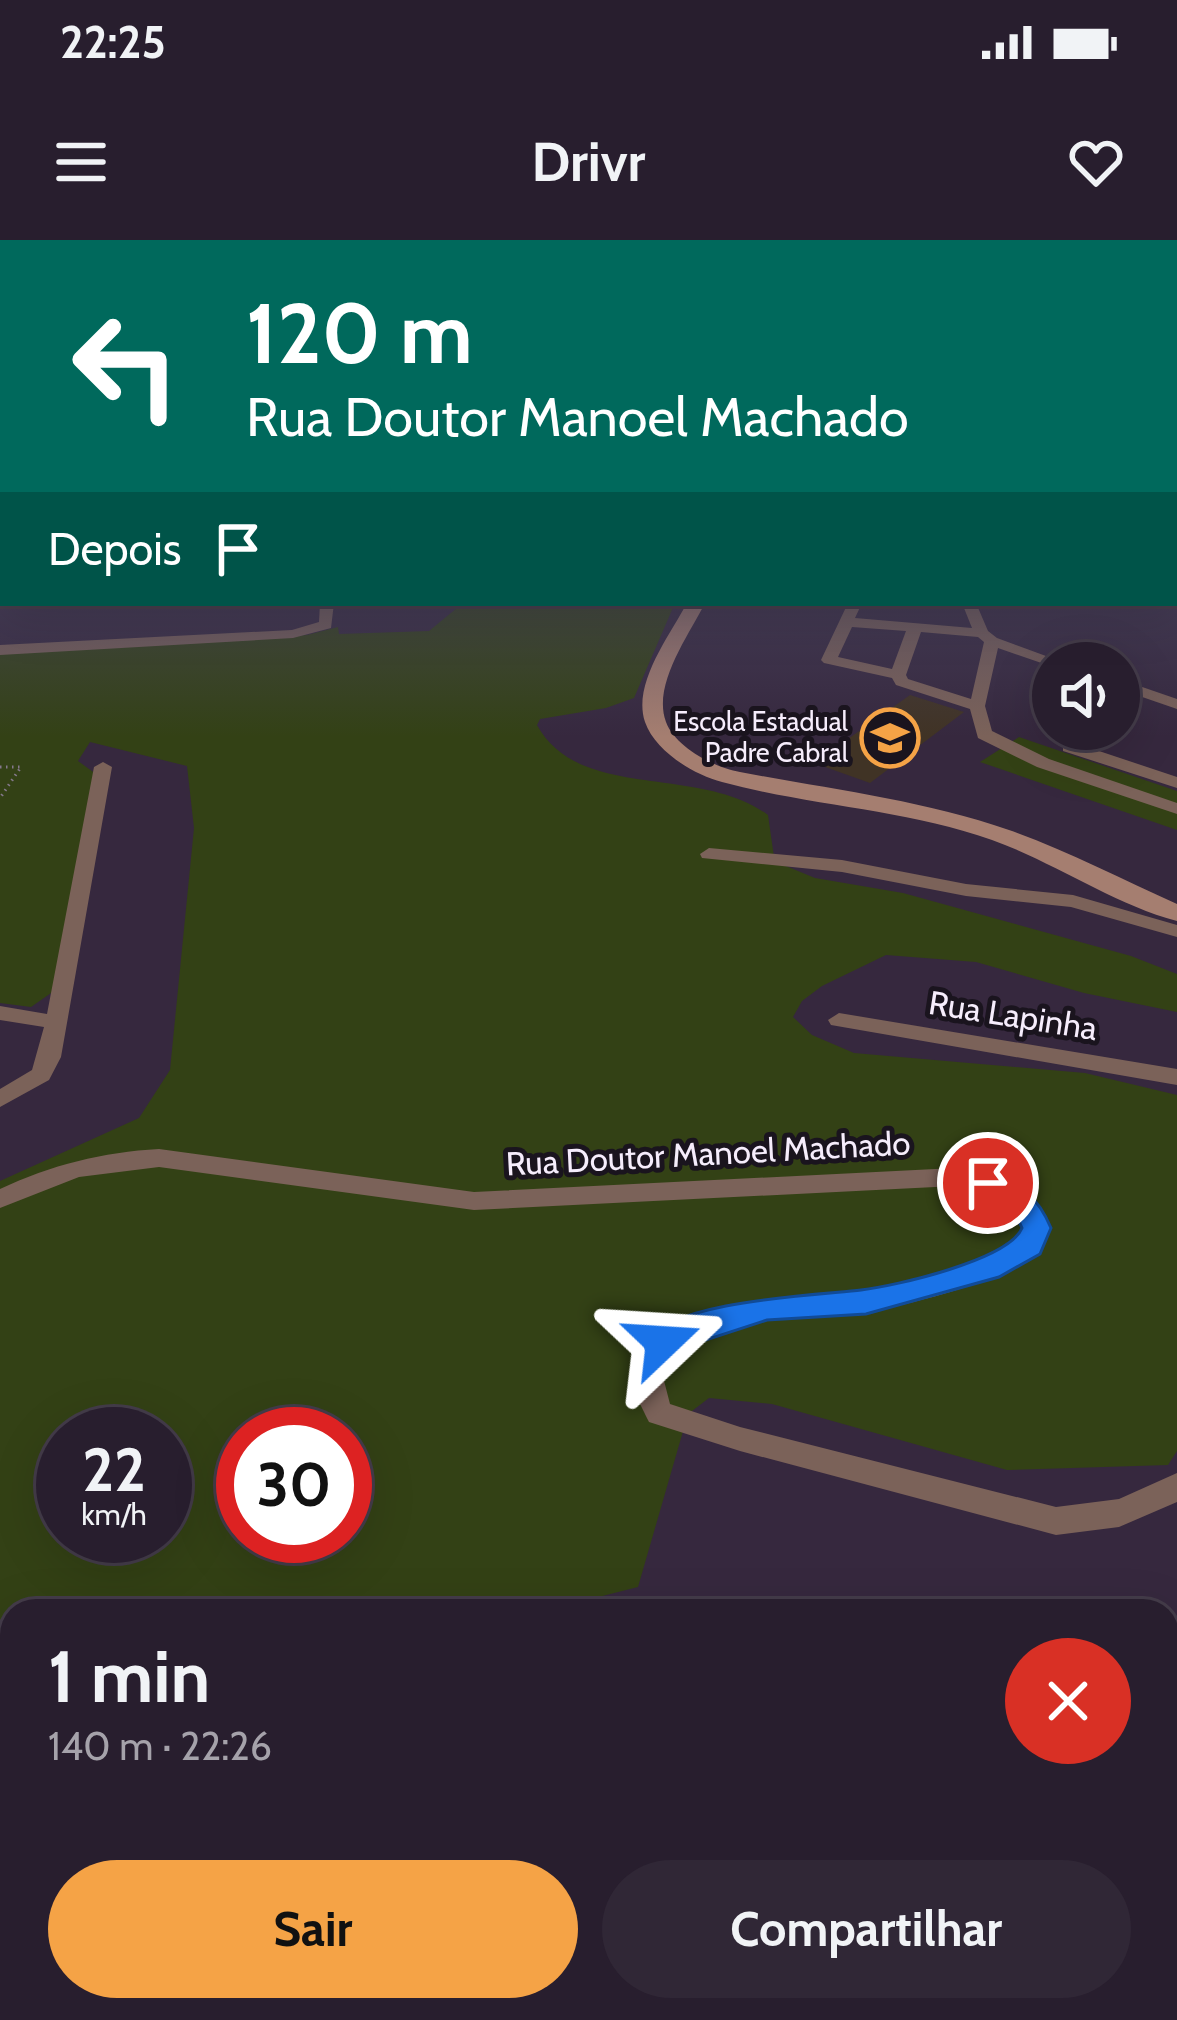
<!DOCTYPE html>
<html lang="pt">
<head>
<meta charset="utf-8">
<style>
	:root { --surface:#281e2e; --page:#302736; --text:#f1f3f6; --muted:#a5a2aa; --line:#443c4a; --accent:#f5a346 }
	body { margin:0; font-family:Cabin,sans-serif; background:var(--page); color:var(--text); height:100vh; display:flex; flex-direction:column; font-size:45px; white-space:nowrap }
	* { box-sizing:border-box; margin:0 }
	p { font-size:39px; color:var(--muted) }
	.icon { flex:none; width:66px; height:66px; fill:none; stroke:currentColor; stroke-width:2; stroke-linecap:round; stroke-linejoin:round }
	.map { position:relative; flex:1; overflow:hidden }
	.panel { position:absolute; left:0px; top:1359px; width:1179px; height:423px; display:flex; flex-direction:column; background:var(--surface); border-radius:36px 36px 0 0; box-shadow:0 12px 48px #0002,0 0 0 3px var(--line) }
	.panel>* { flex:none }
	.guide { position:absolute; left:0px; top:0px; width:1179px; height:366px; box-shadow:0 12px 48px #0002,0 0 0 3px var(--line); background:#00695c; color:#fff; overflow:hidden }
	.tools { position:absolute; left:1032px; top:402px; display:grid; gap:24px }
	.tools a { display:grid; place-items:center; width:108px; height:108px; border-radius:50%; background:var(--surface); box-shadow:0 12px 48px #0002,0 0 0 3px var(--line); font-size:60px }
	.speed { position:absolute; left:36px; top:1167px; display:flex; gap:24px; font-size:60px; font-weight:700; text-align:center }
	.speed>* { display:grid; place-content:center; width:156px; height:156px; border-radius:50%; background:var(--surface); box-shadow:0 12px 48px #0002,0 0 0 3px var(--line); line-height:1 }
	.speed small { font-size:30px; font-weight:400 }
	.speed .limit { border:18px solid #d22; background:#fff; color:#111 }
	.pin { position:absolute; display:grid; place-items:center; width:102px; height:102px; color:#fff; margin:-51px; border:6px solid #fff; border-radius:50%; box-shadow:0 3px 12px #0007 }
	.me { position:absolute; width:132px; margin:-66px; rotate:70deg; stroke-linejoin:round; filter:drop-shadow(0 0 9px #0008) }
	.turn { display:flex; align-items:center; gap:42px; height:252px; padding:0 48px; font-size:54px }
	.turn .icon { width:156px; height:156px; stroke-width:2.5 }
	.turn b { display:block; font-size:84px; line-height:102px }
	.then { display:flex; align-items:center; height:114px; padding:0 48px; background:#0003; gap:24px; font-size:45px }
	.round { display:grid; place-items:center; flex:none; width:126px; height:126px; border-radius:63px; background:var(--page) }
	.headline { display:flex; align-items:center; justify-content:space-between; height:204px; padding:0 48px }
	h1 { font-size:72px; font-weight:700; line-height:90px }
	.cta { display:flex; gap:24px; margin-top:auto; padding:24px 48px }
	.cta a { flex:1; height:138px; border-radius:72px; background:var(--accent); color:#111; font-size:48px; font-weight:700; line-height:138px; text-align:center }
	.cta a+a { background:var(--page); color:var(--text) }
	.status { display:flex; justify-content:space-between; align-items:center; height:84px; padding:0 60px; background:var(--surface); direction:ltr }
	.status svg { height:33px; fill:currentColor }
	header { display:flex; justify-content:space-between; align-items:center; height:156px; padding:0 48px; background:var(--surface); font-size:54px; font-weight:700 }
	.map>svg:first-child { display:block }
</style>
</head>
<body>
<div class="status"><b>22:25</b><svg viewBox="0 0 49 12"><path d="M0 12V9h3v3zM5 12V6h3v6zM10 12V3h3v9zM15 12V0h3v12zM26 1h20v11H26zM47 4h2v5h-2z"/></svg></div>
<header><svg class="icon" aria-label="menu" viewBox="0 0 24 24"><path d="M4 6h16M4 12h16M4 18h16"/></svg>Drivr<svg class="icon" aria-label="heart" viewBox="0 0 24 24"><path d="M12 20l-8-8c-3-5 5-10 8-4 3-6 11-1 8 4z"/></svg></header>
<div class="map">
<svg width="1177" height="1780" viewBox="0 0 1177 1780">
	<rect width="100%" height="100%" fill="#36283e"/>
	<path fill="#403325" d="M910,455L964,472L870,543L814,523Z"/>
	<g fill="#334115" fill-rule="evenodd">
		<path d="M463,363H675L634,458L606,468L540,479L537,485C579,562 699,524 768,575L774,617L781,624L815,638L903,653L1131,716L1177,734V772L1084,753L976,722L886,715L822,746L802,761L793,777L812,795L854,813L1085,833L1177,855V1211L1168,1225L1007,1230L772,1164L709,1158L688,1174L638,1347L543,1371H12V1770H350L346,1780H0V941L139,878L170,830L194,588L187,526L90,502L78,521L96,534L54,751L31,767L0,763V412L307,395L338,387L339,394L429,391ZM63,1194H165V1296H63ZM243,1194H345V1296H243Z"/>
		<path d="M1019,497L1177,551V590L980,522Z"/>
	</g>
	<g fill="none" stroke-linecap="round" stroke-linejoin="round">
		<path stroke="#85798c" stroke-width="3" stroke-dasharray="1.5 4.5" stroke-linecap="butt" d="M0,527H21L0,558"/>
		<g stroke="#85798c" stroke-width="6" stroke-dasharray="3 10" stroke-linecap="butt">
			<path d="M1167,1447L1177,1446"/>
			<path d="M871,1770L877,1780"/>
		</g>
		<g fill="#7b6259" fill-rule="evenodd">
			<rect x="0" y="262" width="3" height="8"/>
			<rect x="1176" y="295" width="1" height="8"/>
			<rect x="0" y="311" width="3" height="8"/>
			<rect x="1176" y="351" width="1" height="9"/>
			<path d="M320,363H334L331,388L293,398L0,415V405L292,390L319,382Z"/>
			<path d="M848,363H862L855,378L972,388L962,363H976L988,391L997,398L1065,423H1053V427L998,408L985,466L992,491L1049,519L1177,563V574L1037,527L978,498L970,469L896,445L892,438L824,423L821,420ZM852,387L906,391L892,429L838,417ZM921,392L978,397L984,402L971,459L908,439L906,435Z"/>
			<path d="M1119,439L1177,459V469L1119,449Z"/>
			<path d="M1063,503H1075L1177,537V548L1063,511Z"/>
			<path d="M103,522L112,527L61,817L49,840L0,867V849L32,830L44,787L0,780V766L47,774L94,527Z"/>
			<path d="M709,608L842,620L966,644L1073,655L1177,685V697L1071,667L966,656L842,632L702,618L700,614Z"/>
			<path d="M839,773L1177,829V845L831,785L828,780Z"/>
			<path d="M159,909L474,952L955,928C998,937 1028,948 1050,988C1047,997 1045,1006 1038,1013C1013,1039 904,1066 866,1072C807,1081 693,1070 661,1129L670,1164L740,1187L1056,1267L1119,1259L1177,1233V1262L1119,1287L1056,1295L740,1211L649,1182C642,1168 634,1153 632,1139C632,1128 636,1122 641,1113C676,1052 803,1061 865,1052C915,1044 979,1029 1021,998L1024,988C1008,960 985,952 955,946L474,970L159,927L79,937L0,968V949C51,925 103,912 159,909Z"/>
		</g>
		<path fill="#a57e70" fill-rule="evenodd" d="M687,363H705C689,395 652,445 666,482C675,507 715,528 740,532C829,549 922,560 1009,590C1066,610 1121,639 1177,664V681C1113,664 1054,622 992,600C904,569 811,566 722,542C694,535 655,511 645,482C632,444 670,395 687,363Z"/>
	</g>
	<linearGradient id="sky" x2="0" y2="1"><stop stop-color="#1e1622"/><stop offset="0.5" stop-color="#4c4863"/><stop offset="1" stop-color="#4c4863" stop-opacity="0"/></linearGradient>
	<rect width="1177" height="497" fill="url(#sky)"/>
	<path fill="#1a73e8" stroke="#114b97" stroke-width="3" d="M988,933C1021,943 1038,957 1051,988L1040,1014L999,1037L866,1074L767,1080L663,1114L652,1110L647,1102C669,1061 817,1055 861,1050C895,1046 1009,1020 1022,988C1012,962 989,963 974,943L978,936Z"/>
	<defs>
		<g id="school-ring" transform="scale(3)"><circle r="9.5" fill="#1a141e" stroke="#f5a346" stroke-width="1.5"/><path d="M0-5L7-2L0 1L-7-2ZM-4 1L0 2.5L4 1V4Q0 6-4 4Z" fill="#f5a346"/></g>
	</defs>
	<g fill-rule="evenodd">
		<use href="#school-ring" x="890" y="498"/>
	</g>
	<g text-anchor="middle" stroke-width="10" stroke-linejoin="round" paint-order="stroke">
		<g font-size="27" fill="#f6edfc" stroke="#1a141e" text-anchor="end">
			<text x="848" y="491">Escola Estadual<tspan x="848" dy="31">Padre Cabral</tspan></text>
		</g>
		<g font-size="33" fill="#f6edfc" stroke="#1a141e">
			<text transform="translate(1013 775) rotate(9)" y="12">Rua Lapinha</text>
			<text transform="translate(708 913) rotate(-3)" y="12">Rua Doutor Manoel Machado</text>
		</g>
	</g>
</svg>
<div class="tools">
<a><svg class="icon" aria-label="sound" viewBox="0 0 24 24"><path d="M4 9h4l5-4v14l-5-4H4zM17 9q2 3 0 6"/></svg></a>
</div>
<div class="speed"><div>22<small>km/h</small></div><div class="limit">30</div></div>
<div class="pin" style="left:988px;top:943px;background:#d93025"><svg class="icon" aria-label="arrive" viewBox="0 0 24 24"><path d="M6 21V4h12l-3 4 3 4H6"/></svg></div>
<svg class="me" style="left:663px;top:1102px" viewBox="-20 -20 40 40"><path d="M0-17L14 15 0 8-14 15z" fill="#1a73e8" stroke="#fff" stroke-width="4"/></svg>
<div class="guide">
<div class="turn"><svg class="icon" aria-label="left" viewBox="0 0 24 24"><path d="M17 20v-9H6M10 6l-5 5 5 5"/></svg><div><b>120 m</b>Rua Doutor Manoel Machado</div></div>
<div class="then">Depois<svg class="icon" aria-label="arrive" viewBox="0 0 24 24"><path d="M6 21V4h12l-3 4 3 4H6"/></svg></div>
</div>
<section class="panel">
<div class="headline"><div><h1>1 min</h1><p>140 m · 22:26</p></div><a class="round" style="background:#d93025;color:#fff"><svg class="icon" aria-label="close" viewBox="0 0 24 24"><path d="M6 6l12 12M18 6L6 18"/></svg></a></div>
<div class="cta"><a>Sair</a><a>Compartilhar</a></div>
</section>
</div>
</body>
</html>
